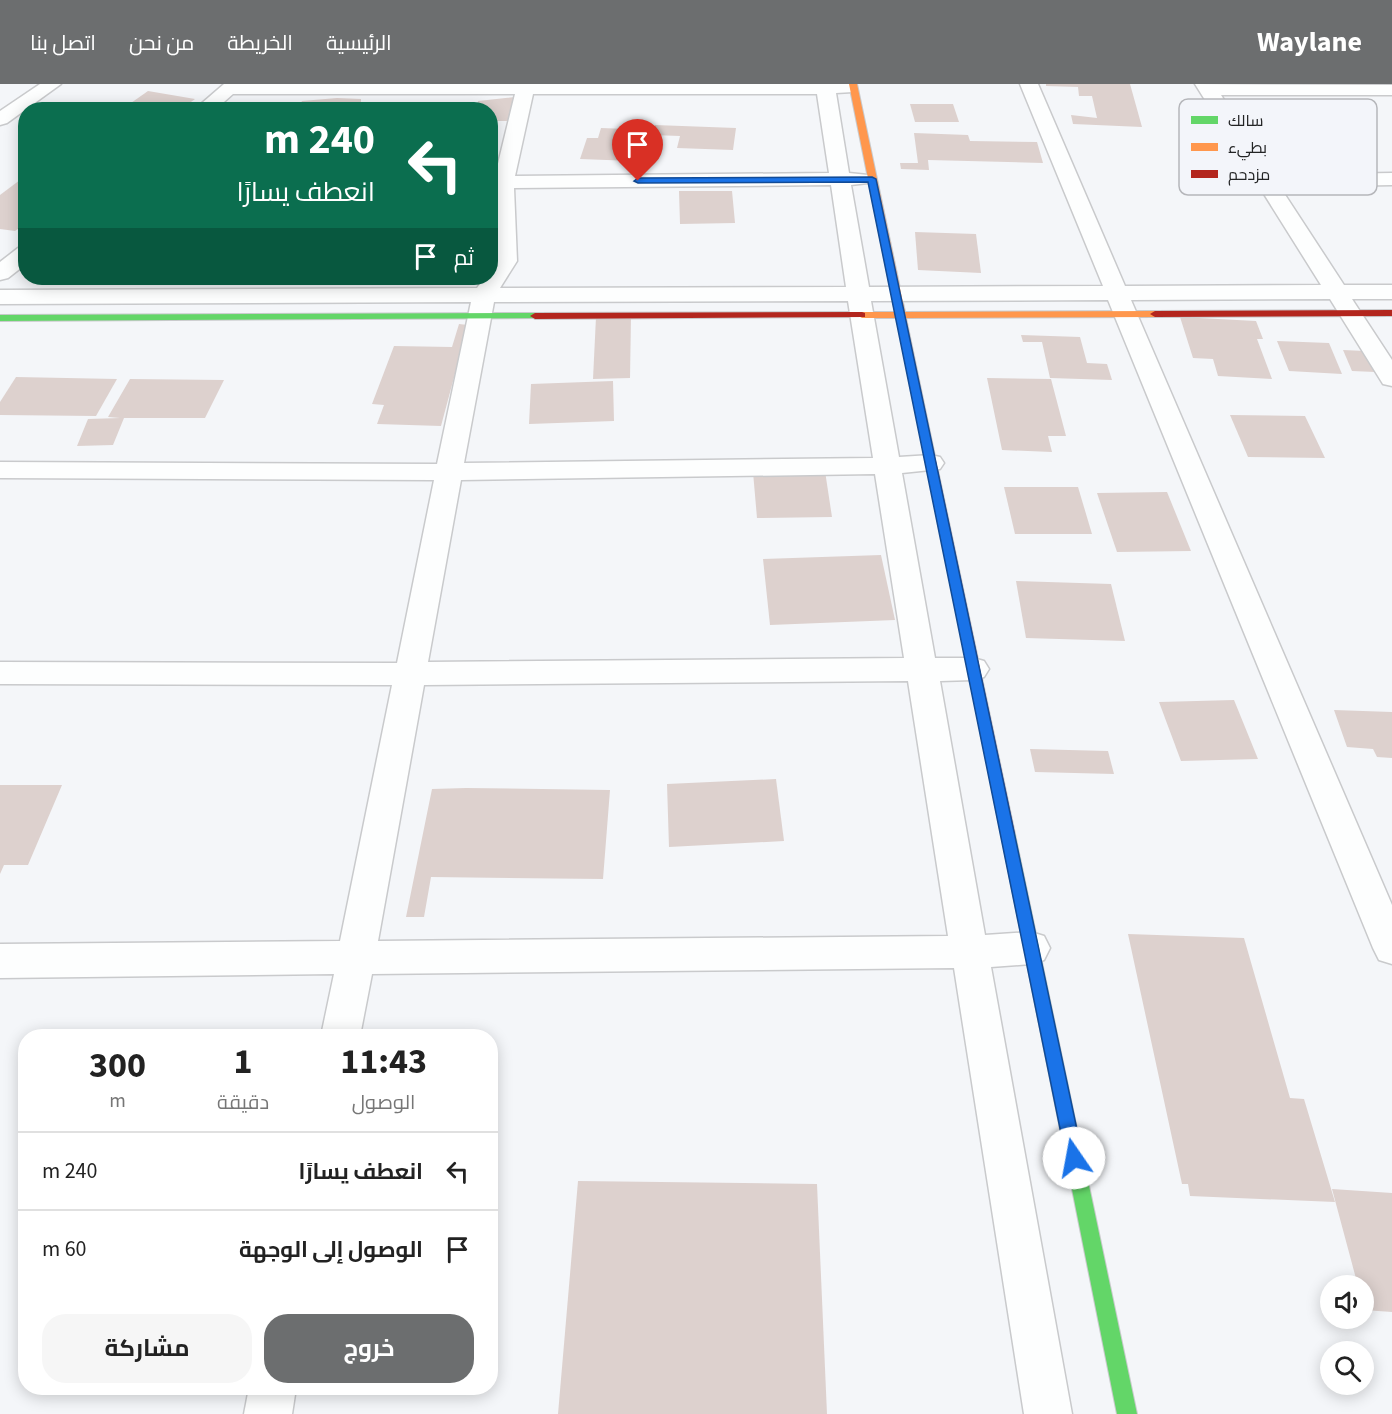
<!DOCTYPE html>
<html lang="ar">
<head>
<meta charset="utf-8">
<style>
	:root { --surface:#fff; --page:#f6f6f6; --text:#222; --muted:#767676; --line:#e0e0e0; --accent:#6c6e6f }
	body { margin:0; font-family:"Source Sans 3",Cairo,sans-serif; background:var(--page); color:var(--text); direction:rtl; height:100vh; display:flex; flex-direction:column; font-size:22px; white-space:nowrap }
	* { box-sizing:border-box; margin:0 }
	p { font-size:20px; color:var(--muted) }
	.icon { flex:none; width:33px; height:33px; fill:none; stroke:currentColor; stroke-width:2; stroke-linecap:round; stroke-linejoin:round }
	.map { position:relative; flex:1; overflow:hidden; direction:ltr }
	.side { position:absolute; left:18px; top:945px; width:480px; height:366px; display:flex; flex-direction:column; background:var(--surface); border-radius:24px; box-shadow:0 3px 15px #0003; direction:rtl }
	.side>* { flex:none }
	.banner { position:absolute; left:18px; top:18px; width:480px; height:183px; border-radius:24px; box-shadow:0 3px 15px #0003; direction:rtl; background:#0b6e4f; color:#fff; overflow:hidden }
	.controls { position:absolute; left:1320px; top:1191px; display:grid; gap:12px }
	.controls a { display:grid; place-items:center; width:54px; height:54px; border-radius:50%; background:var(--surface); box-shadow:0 3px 15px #0003; font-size:30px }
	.pin { position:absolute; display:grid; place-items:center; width:51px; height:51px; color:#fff; margin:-62px -26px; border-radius:50% 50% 50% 0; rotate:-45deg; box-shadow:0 0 6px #0007 }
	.pin .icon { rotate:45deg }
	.me { position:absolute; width:66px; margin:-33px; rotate:348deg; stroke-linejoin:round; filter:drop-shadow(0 0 4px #0008) }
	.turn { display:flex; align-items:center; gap:21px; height:126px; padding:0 24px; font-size:27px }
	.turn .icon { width:78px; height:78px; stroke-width:2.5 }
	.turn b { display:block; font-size:42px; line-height:51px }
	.then { display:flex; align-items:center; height:57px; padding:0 24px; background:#0003; gap:12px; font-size:22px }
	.eta { display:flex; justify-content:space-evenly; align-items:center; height:102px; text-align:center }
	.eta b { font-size:36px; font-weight:700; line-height:42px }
	.cta { display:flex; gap:12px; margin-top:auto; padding:12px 24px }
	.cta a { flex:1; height:69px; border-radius:24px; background:var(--accent); color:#fff; font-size:24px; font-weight:700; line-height:69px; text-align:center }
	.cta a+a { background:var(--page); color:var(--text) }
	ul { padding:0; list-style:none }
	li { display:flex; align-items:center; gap:18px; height:78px; padding:0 24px; border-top:2px solid var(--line) }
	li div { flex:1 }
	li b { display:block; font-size:22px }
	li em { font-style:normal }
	header { display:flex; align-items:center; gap:36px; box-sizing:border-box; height:84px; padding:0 30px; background:var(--accent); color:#fff }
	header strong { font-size:28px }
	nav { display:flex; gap:33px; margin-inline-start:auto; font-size:21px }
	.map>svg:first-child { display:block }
</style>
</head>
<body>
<header>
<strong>Waylane</strong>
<nav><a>الرئيسية</a><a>الخريطة</a><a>من نحن</a><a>اتصل بنا</a></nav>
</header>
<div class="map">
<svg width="1392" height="1330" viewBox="0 0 1392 1330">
	<rect width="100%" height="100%" fill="#f4f6f9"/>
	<g fill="#ddd1ce">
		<path d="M1046,0H1130L1142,43L1073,40L1071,31L1097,34L1092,12H1079L1078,3L1046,2Z"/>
		<path d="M148,7L195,15L180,26H121Z"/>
		<path d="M515,13L509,37H490V26H476L478,17Z"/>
		<path d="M337,14L361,15V22L412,20L409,26H297L302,17Z"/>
		<path d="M910,20H953L959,38H915Z"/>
		<path d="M655,41L736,44L733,66L677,64L680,52L652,51L651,56H639L633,77L580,75L587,54H598L601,44L654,46Z"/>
		<path d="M914,49L968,51L970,57L1037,58L1043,79L928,76L929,86L901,85L900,79H918Z"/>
		<path d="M24,93H26V139L15,147L0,145V111Z"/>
		<path d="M679,107H732L735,139L680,140Z"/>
		<path d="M915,148L976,150L981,189L918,186Z"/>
		<path d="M631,232L630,294L593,295L596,233Z"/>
		<path d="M1180,233L1256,237L1263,255H1257L1272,295L1218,292L1213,275L1193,274Z"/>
		<path d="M459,240L468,241L441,342L377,340L384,321L372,320L394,262L452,263Z"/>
		<path d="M1021,251L1080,253L1087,279L1107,280L1112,296L1050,294L1042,258H1023Z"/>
		<path d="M1277,257L1329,259L1342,290L1289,287Z"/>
		<path d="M1343,266L1365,267L1375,288L1352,287Z"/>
		<path d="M16,293L117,295L96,332L0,331V318Z"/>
		<path d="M987,294L1051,295L1066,352H1048L1052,368L1002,366Z"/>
		<path d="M130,295L224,296L205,334H124L113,361L77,362L88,335L120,334L108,333Z"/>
		<path d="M613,297L614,337L529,340L531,300Z"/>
		<path d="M1230,331L1305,332L1325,374L1248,373Z"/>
		<path d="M825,387L832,433L757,434L753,388Z"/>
		<path d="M1004,403H1078L1092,450H1015Z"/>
		<path d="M1167,408L1191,467L1117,468L1097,409Z"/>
		<path d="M881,471L895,536L770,541L763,475Z"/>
		<path d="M1016,497L1111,500L1125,557L1026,554Z"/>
		<path d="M1234,616L1258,675L1181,677L1159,618Z"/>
		<path d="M1334,626L1392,628V674L1377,673L1373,665L1347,663Z"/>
		<path d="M1030,665L1108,667L1114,690L1035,688Z"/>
		<path d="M776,695L784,757L669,763L667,700Z"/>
		<path d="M0,701H62L28,781H4L0,790Z"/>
		<path d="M466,704L610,706L603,795L431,793L424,833H406L432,705Z"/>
		<path d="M1128,850L1244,854L1290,1014L1304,1015L1335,1118L1190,1112L1188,1100H1182Z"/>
		<path d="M578,1097L817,1100L827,1330H558Z"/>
		<path d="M1332,1105L1392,1109V1228L1364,1226V1202H1358Z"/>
	</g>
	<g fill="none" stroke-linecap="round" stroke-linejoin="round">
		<g stroke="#c9cacc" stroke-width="3">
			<g id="street">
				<path d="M40,0H61L7,39L0,41V27Z"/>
				<path d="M224,0H853L856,4L853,8L836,9L849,89L868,91L871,95L868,99L851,101L869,203L1103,202L1020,0H1038L1125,202L1321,201L1195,0L1392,1V11H1221L1272,91L1392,89V101L1280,103L1344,201H1392V215H1352L1392,276V302L1383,300L1330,215L1131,216L1392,821V880L1379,876L1373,864L1108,216L871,217L899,373L931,371L940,373L944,379L940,385L902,389L935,574H973L984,577L989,585L984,593L973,596L940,597L985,851L1031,848L1044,852L1050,864L1044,876L1031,880L991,883L1072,1330H1024L954,884L372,890L360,952H321L334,890L0,894V860L340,857L392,601L0,600V578L397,579L434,396L0,394V378L437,380L471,218L0,220V206L477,204L484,194H490V184L495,177L494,104H490V92H495L515,10H233L215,26H194ZM533,10H817L829,89L515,92ZM831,101L846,203L500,204L517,177L514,104ZM848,217L873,374L464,379L494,218ZM875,390L904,574L428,578L461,396ZM908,597L948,852L378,857L424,601Z"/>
				<path d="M26,163V180L8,194L0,196V178L18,164Z"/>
				<path d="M249,1304H296L292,1330H244Z"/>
			</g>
		</g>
		<g stroke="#c9cacc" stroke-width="2">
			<g id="fast">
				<path d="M535,229L538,230V234L0,237V231Z"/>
				<path d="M1008,744L1013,746L1015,750L1137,1330H1117L1001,750L1003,746Z"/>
			</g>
		</g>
		<g stroke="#c9cacc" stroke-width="2">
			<path id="slow" d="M849,0H857L905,228L1155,227L1160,230L1155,233L906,234L936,377L931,380L926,377L897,234H862L857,231L862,228H895Z"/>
		</g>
		<g stroke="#c9cacc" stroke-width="2">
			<g id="jam">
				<path d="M1392,226V232L1155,233L1150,230L1155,227Z"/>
				<path d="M862,228L865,229V233L535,235L530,232L535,229Z"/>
				<path d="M931,374L936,377L1015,750L1013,754L1008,756L1003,754L1001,750L926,377Z"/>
			</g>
		</g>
		<use href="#street" fill="#fdfefe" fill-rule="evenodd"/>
		<use href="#fast" fill="#63d668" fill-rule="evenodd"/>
		<use href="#slow" fill="#ff974d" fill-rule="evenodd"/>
		<use href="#jam" fill="#b3261e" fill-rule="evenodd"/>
	</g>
	<path fill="#1a73e8" stroke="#114b97" stroke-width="1.5" d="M872,93L876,95L1083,1074L1080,1080L1074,1082L1068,1080L1066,1074L868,98L638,99L634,97L638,94Z"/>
	<rect x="1179" y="15" width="198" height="96" rx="9" fill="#f3f5fa" stroke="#b5b6ba" stroke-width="1.5"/>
	<rect x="1191" y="32" width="27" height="8" fill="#63d668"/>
	<rect x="1191" y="59" width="27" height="8" fill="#ff974d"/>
	<rect x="1191" y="86" width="27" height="8" fill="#b3261e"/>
	<g font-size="16" fill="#232425">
		<text x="1228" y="42">سالك</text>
		<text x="1228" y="69">بطيء</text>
		<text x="1228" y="96">مزدحم</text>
	</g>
</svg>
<div class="controls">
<a><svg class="icon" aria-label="sound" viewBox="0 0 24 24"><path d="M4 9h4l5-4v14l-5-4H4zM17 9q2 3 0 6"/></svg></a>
<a><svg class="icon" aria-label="search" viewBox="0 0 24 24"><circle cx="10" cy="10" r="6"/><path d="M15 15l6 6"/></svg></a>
</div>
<div class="pin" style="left:638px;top:97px;background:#d93025"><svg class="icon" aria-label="arrive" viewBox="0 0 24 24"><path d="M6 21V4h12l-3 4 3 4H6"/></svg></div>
<svg class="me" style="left:1074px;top:1074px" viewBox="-20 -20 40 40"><circle r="19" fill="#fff"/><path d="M0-13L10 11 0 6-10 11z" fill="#1a73e8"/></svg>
<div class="banner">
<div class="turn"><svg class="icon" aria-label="left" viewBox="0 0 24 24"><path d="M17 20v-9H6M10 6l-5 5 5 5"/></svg><div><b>240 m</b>انعطف يسارًا</div></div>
<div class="then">ثم<svg class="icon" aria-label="arrive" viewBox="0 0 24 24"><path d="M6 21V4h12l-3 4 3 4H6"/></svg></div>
</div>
<section class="side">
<div class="eta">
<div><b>11:43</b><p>الوصول</p></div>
<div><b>1</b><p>دقيقة</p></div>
<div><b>300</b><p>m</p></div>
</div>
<ul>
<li><svg class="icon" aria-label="left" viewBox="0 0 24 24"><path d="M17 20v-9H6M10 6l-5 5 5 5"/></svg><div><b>انعطف يسارًا</b></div><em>240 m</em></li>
<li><svg class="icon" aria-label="arrive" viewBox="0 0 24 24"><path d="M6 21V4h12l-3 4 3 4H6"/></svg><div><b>الوصول إلى الوجهة</b></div><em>60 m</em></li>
</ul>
<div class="cta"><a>خروج</a><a>مشاركة</a></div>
</section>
</div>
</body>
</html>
